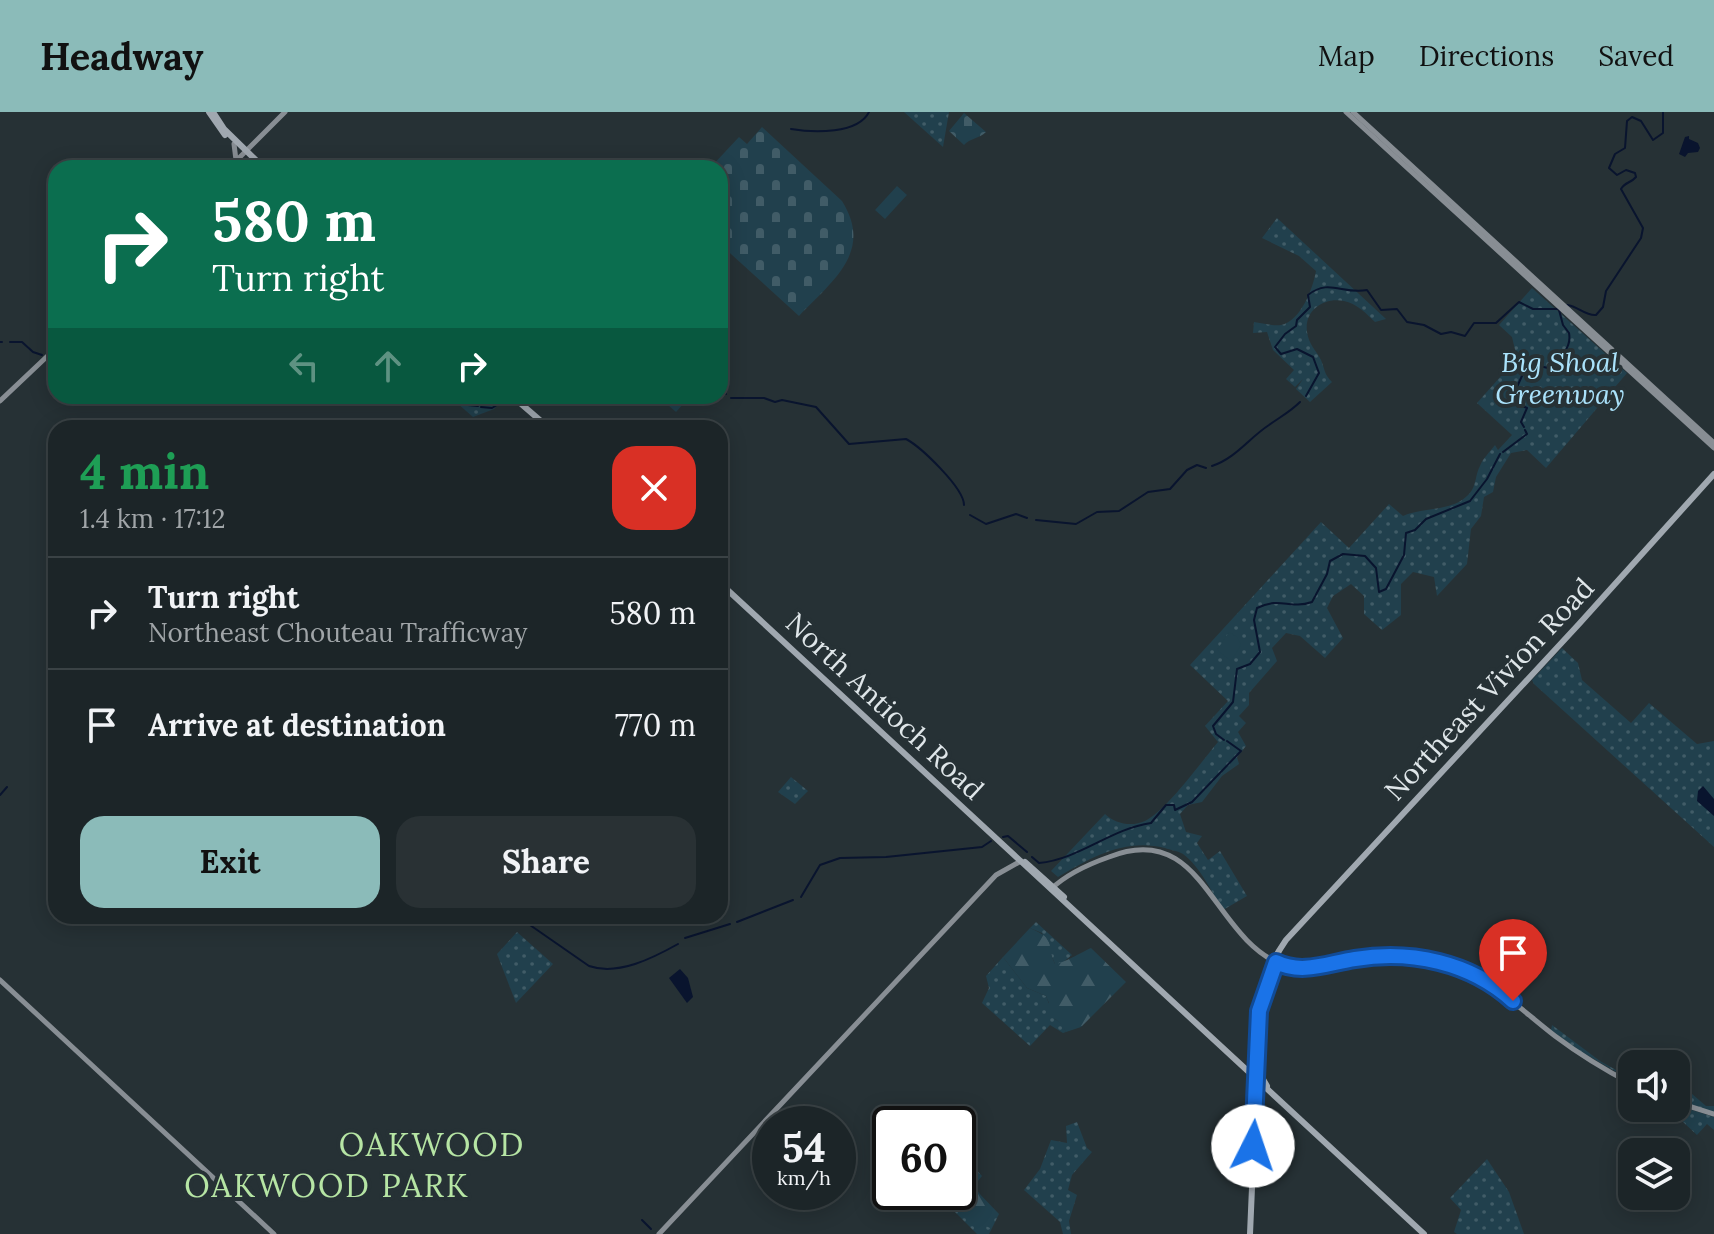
<!DOCTYPE html>
<html lang="en">
<head>
<meta charset="utf-8">
<style>
	:root { --surface:#1c2528; --page:#293134; --text:#f1f3f6; --muted:#a0a5a8; --line:#3a4245; --accent:#8bbbb9 }
	body { margin:0; font-family:Lora,serif; background:var(--page); color:var(--text); height:100vh; display:flex; flex-direction:column; font-size:30px; white-space:nowrap }
	* { box-sizing:border-box; margin:0 }
	p { font-size:26px; color:var(--muted) }
	.icon { flex:none; width:44px; height:44px; fill:none; stroke:currentColor; stroke-width:2; stroke-linecap:round; stroke-linejoin:round }
	.map { position:relative; flex:1; overflow:hidden }
	.side { position:absolute; left:48px; top:308px; width:680px; height:504px; display:flex; flex-direction:column; background:var(--surface); border-radius:24px; box-shadow:0 4px 20px #0003,0 0 0 2px var(--line) }
	.side>* { flex:none }
	.hud { position:absolute; left:48px; top:48px; width:680px; height:244px; border-radius:24px; box-shadow:0 4px 20px #0003,0 0 0 2px var(--line); background:#0b6e4f; color:#fff; overflow:hidden }
	.tools { position:absolute; left:1618px; top:938px; display:grid; gap:16px }
	.tools a { display:grid; place-items:center; width:72px; height:72px; border-radius:16px; background:var(--surface); box-shadow:0 4px 20px #0003,0 0 0 2px var(--line); font-size:40px }
	.speed { position:absolute; left:752px; top:994px; display:flex; gap:16px; font-size:40px; font-weight:700; text-align:center }
	.speed>* { display:grid; place-content:center; width:104px; height:104px; border-radius:50%; background:var(--surface); box-shadow:0 4px 20px #0003,0 0 0 2px var(--line); line-height:1 }
	.speed small { font-size:20px; font-weight:400 }
	.speed .limit { border:4px solid #111; border-radius:12px; background:#fff; color:#111 }
	.pin { position:absolute; display:grid; place-items:center; width:68px; height:68px; color:#fff; margin:-82px -34px; border-radius:50% 50% 50% 0; rotate:-45deg; box-shadow:0 0 8px #0007 }
	.pin .icon { rotate:45deg }
	.me { position:absolute; width:88px; margin:-44px; rotate:4deg; stroke-linejoin:round; filter:drop-shadow(0 0 6px #0008) }
	.turn { display:flex; align-items:center; gap:28px; height:168px; padding:0 32px; font-size:36px }
	.turn .icon { width:104px; height:104px; stroke-width:2.5 }
	.turn b { display:block; font-size:56px; line-height:68px }
	.lanes { display:flex; align-items:center; height:76px; padding:0 32px; background:#0003; justify-content:center; gap:40px; direction:ltr }
	.lanes .off { opacity:.35 }
	.round { display:grid; place-items:center; flex:none; width:84px; height:84px; border-radius:24px; background:var(--page) }
	.head { display:flex; align-items:center; justify-content:space-between; height:136px; padding:0 32px }
	h1 { font-size:48px; font-weight:800; line-height:60px; color:#1e9e55 }
	.button { display:flex; gap:16px; margin-top:auto; padding:16px 32px }
	.button a { flex:1; height:92px; border-radius:24px; background:var(--accent); color:#111; font-size:32px; font-weight:800; line-height:92px; text-align:center }
	.button a+a { background:var(--page); color:var(--text) }
	ul { padding:0; list-style:none }
	li { display:flex; align-items:center; gap:24px; height:112px; padding:0 32px; border-top:2px solid var(--line) }
	li div { flex:1 }
	li b { display:block; font-size:30px }
	li em { font-style:normal }
	header { display:flex; align-items:center; gap:48px; box-sizing:border-box; height:112px; padding:0 40px; background:var(--accent); color:#111 }
	header strong { font-size:38px }
	nav { display:flex; gap:44px; margin-inline-start:auto; font-size:28px }
	.map>svg:first-child { display:block }
</style>
</head>
<body>
<header>
<strong>Headway</strong>
<nav><a>Map</a><a>Directions</a><a>Saved</a></nav>
</header>
<div class="map">
<svg width="1714" height="1122" viewBox="0 0 1714 1122">
	<defs>
		<pattern id="grass-dots" width="8" height="8" patternUnits="userSpaceOnUse" patternTransform="scale(2)"><rect width="8" height="8" fill="#21404d"/><path d="M2 2h.1M6 6h.1" fill="none" stroke="#415c67" stroke-width="1.8" stroke-linecap="round"/></pattern>
		<pattern id="forest-firs" width="22" height="20" patternUnits="userSpaceOnUse" patternTransform="scale(2)"><rect width="22" height="20" fill="#21404d"/><path d="M5 1l3.5 6h-7zM16 11l3.5 6h-7z" fill="#415c67"/></pattern>
		<pattern id="cemetery-stones" width="16" height="16" patternUnits="userSpaceOnUse" patternTransform="scale(2)"><rect width="16" height="16" fill="#21404d"/><path d="M2 7V4a2 2 0 0 1 4 0v3zM10 15v-3a2 2 0 0 1 4 0v3z" fill="#415c67"/></pattern>
	</defs>
	<rect width="100%" height="100%" fill="#263135"/>
	<g fill="url(#grass-dots)">
		<path d="M904,0H949L943,35Z"/>
		<path d="M1277,106L1386,207L1375,210C1367,202 1356,191 1344,189C1324,185 1304,198 1307,220C1309,233 1316,238 1321,248C1325,258 1324,262 1332,270L1310,290L1296,277L1303,267L1295,275L1286,267L1294,258L1273,238L1267,220L1253,221L1254,210C1262,211 1272,214 1281,213C1301,209 1313,176 1316,159L1299,144L1262,126Z"/>
		<path d="M1532,176L1627,261L1546,356L1527,338L1511,341L1496,365L1493,380L1484,385L1481,404L1471,417L1467,452L1437,484L1434,465L1413,460L1401,472V503L1382,518L1364,502V484L1351,472L1333,484L1327,496L1343,526L1325,546L1300,524L1286,521L1272,536L1277,549L1249,581V593L1239,604L1246,611L1238,620L1246,634L1237,645L1239,652L1222,664L1202,690L1188,693L1180,702L1186,720L1202,724L1197,731L1208,748L1220,739L1247,784L1223,798C1212,781 1200,754 1183,742C1178,739 1170,738 1165,736C1125,726 1092,745 1058,765L1051,759L1105,702C1115,712 1132,715 1145,709C1167,698 1201,650 1218,630L1205,614L1228,589L1190,553L1321,410L1349,436L1389,392L1403,404C1425,394 1457,401 1472,378C1476,371 1476,361 1480,354C1483,346 1490,340 1495,333L1498,338L1512,323L1477,291L1517,246L1512,225L1499,213Z"/>
		<path d="M449,284H504L505,285L494,297L473,305Z"/>
		<path d="M658,284H690L676,300Z"/>
		<path d="M1562,536L1578,551L1582,568L1631,611L1649,591L1697,632L1714,629V735L1534,572L1532,568Z"/>
		<path d="M791,665L808,679L795,692L778,680Z"/>
		<path d="M1036,810L1072,843L1061,852H1055L1042,821L1030,816Z"/>
		<path d="M517,820L553,852L516,891L497,842Z"/>
		<path d="M1003,845L1027,876L1046,884L1055,907L1063,913L1066,920L1063,921L1050,913L1030,934L982,891L989,876L986,864Z"/>
		<path d="M1403,846L1433,851L1466,863L1421,850L1403,848L1348,853L1372,847Z"/>
		<path d="M1552,913L1600,949L1632,967V969L1580,939L1551,918Z"/>
		<path d="M1684,975L1706,994H1714V1000L1677,989L1676,985Z"/>
		<path d="M1676,993L1714,1005V1018L1707,1012L1697,1023L1668,996H1676Z"/>
		<path d="M1077,1010L1087,1036L1092,1040L1072,1063L1068,1078L1077,1083L1069,1109L1071,1122H1063L1060,1110L1024,1078L1040,1057L1051,1028L1067,1031L1066,1014Z"/>
		<path d="M958,1038L982,1064L973,1075L999,1102L989,1122H977L935,1080H958Z"/>
		<path d="M1487,1047L1509,1080L1524,1122H1457L1454,1120L1461,1098L1450,1086Z"/>
	</g>
	<g fill="url(#forest-firs)">
		<path d="M1030,816C1058,828 1045,831 1055,852C1062,852 1082,840 1091,836L1126,870L1081,915L1066,920C1061,908 1051,907 1046,896L1049,891L1046,884L1027,876L1003,845Z"/>
		<path d="M958,1050L974,1064L973,1072L995,1105L990,1116L973,1108L954,1082V1080H958Z"/>
	</g>
	<g fill="url(#cemetery-stones)">
		<path d="M964,1L986,20C979,27 970,26 964,33L949,19Z"/>
		<path d="M762,15L842,89C874,140 832,169 799,204L720,132V56H710L739,25L747,32Z"/>
	</g>
	<g fill="#21404d">
		<path d="M897,74L907,83L885,107L875,98Z"/>
		<path d="M1229,520L1237,525L1241,533L1231,549L1217,538Z"/>
	</g>
	<g fill="#09142e">
		<path d="M1689,24V27L1698,31L1700,36L1698,40L1688,41L1685,45L1679,42L1685,25Z"/>
		<path d="M1703,674L1714,687V704L1697,689L1698,679Z"/>
		<path d="M680,857L688,866L693,885L687,891L669,866Z"/>
	</g>
	<g fill="none" stroke-linecap="round" stroke-linejoin="round">
		<g stroke="#09142e" stroke-width="2">
			<path d="M791,17C814,21 858,22 869,0"/>
			<path d="M1567,193C1578,194 1585,204 1596,203L1603,195L1606,179L1641,126L1643,116L1621,77C1625,70 1631,71 1636,65L1635,61L1626,58L1617,63L1609,56L1615,42L1625,36L1627,9L1632,5L1641,9L1653,28L1663,21V0"/>
			<path d="M0,230H2"/>
			<path d="M10,230H22L33,240L42,243"/>
			<path d="M52,245L56,246"/>
			<path d="M720,280L726,282"/>
			<path d="M463,284L468,293L478,294"/>
			<path d="M570,284L593,289L604,284"/>
			<path d="M1306,284L1319,261L1313,245L1297,237L1281,242L1275,235L1285,222L1296,214L1297,208L1310,195L1308,183C1329,166 1343,183 1367,178L1381,198L1397,197L1407,210L1424,213L1441,222L1451,220L1465,224L1474,211H1496L1519,190L1533,197H1559"/>
			<path d="M731,286H764L775,290L782,288L816,295L849,332L906,327C921,335 964,376 964,393"/>
			<path d="M481,295L492,296L507,287"/>
			<path d="M1524,315L1521,310L1527,296L1512,289V286L1526,255L1535,253L1548,256C1559,247 1572,237 1569,221L1563,213L1559,198"/>
			<path d="M1503,340L1527,322L1525,318"/>
			<path d="M1212,354C1236,346 1249,326 1269,313C1280,305 1290,300 1300,290"/>
			<path d="M970,403L986,412L1016,402L1027,406"/>
			<path d="M1036,408L1076,412L1097,400L1119,399L1148,380L1170,377L1187,358L1197,353L1206,356"/>
			<path d="M1224,628L1216,622L1213,614L1233,590L1237,557L1250,552L1260,540L1254,508L1257,496C1281,484 1289,498 1312,490L1327,462L1330,449L1343,442L1365,444L1376,456L1379,480L1386,477L1404,443L1406,421L1415,418L1426,407L1470,389L1487,367L1500,342"/>
			<path d="M0,683L7,675"/>
			<path d="M1003,725L1008,724L1027,740"/>
			<path d="M1032,745L1039,751C1080,747 1110,717 1151,711L1166,693H1174L1175,698L1192,690L1241,639L1227,629"/>
			<path d="M801,785L820,753L840,746L886,745L982,735L991,729"/>
			<path d="M517,804L589,854C618,864 653,846 678,832"/>
			<path d="M737,810L793,788"/>
			<path d="M685,826L730,812"/>
			<path d="M642,1108L651,1117"/>
		</g>
		<g stroke="#888e94" stroke-width="5">
			<path d="M1346,0L1714,336"/>
			<path d="M1353,0L1714,331"/>
			<path d="M234,32L236,48"/>
			<path d="M237,49H252"/>
			<path d="M229,56L285,0"/>
			<path d="M0,289L56,236"/>
			<path d="M1051,777C1067,762 1089,752 1109,745C1204,707 1211,826 1283,853C1309,863 1340,849 1366,845C1388,842 1411,843 1433,848C1484,860 1515,893 1555,924C1579,942 1605,958 1632,972"/>
			<path d="M0,868L274,1122"/>
			<path d="M1676,990L1714,1002"/>
			<path d="M659,1122L996,763L1021,749"/>
		</g>
		<g stroke="#a0a8b0" stroke-width="6">
			<path d="M209,0L225,23"/>
			<path d="M213,0L224,17L264,56"/>
			<path d="M512,284L549,316"/>
			<path d="M720,471L1424,1122"/>
			<path d="M1025,750L1064,785"/>
			<path d="M1261,891L1272,860"/>
			<path d="M1257,957L1267,974"/>
			<path d="M1254,1009C1250,996 1253,979 1254,965C1255,911 1254,874 1286,828L1579,512L1714,362"/>
			<path d="M1250,1122L1255,1006"/>
		</g>
	</g>
	<g fill="none" stroke-linecap="round" stroke-linejoin="round">
		<g stroke="#114b97" stroke-width="20">
			<path id="route" d="M1253,1034L1259,899L1276,850C1302,863 1328,851 1355,847C1411,838 1470,850 1513,889"/>
		</g>
		<use href="#route" stroke="#1a73e8" stroke-width="14"/>
	</g>
	<g text-anchor="middle" stroke-width="8" stroke-linejoin="round" paint-order="stroke">
		<g font-size="28" font-style="italic" fill="#aae2fb" stroke="#263135">
			<text x="1560" y="260">Big Shoal<tspan x="1560" dy="32">Greenway</tspan></text>
		</g>
		<g font-size="28" fill="#dfe6e9" stroke="#263135">
			<text transform="translate(1489 577) rotate(-47)" y="10">Northeast Vivion Road</text>
			<text transform="translate(885 594) rotate(43)" y="10">North Antioch Road</text>
		</g>
		<g font-size="32" letter-spacing="2" fill="#b6e5a4" stroke="#263135">
			<text x="432" y="1044">OAKWOOD</text>
			<text x="327" y="1085">OAKWOOD PARK</text>
		</g>
	</g>
</svg>
<div class="tools">
<a><svg class="icon" aria-label="sound" viewBox="0 0 24 24"><path d="M4 9h4l5-4v14l-5-4H4zM17 9q2 3 0 6"/></svg></a>
<a><svg class="icon" aria-label="layers" viewBox="0 0 24 24"><path d="M12 4l9 5-9 5-9-5zM3 14l9 5 9-5"/></svg></a>
</div>
<div class="speed"><div>54<small>km/h</small></div><div class="limit">60</div></div>
<div class="pin" style="left:1513px;top:889px;background:#d93025"><svg class="icon" aria-label="arrive" viewBox="0 0 24 24"><path d="M6 21V4h12l-3 4 3 4H6"/></svg></div>
<svg class="me" style="left:1253px;top:1034px" viewBox="-20 -20 40 40"><circle r="19" fill="#fff"/><path d="M0-13L10 11 0 6-10 11z" fill="#1a73e8"/></svg>
<div class="hud">
<div class="turn"><svg class="icon" aria-label="right" viewBox="0 0 24 24"><path d="M7 20v-9h11M14 6l5 5-5 5"/></svg><div><b>580 m</b>Turn right</div></div>
<div class="lanes"><svg class="icon off" aria-label="left" viewBox="0 0 24 24"><path d="M17 20v-9H6M10 6l-5 5 5 5"/></svg><svg class="icon off" aria-label="ahead" viewBox="0 0 24 24"><path d="M12 20V5M6 11l6-6 6 6"/></svg><svg class="icon" aria-label="right" viewBox="0 0 24 24"><path d="M7 20v-9h11M14 6l5 5-5 5"/></svg></div>
</div>
<section class="side">
<div class="head"><div><h1>4 min</h1><p>1.4 km · 17:12</p></div><a class="round" style="background:#d93025;color:#fff"><svg class="icon" aria-label="close" viewBox="0 0 24 24"><path d="M6 6l12 12M18 6L6 18"/></svg></a></div>
<ul>
<li><svg class="icon" aria-label="right" viewBox="0 0 24 24"><path d="M7 20v-9h11M14 6l5 5-5 5"/></svg><div><b>Turn right</b><p>Northeast Chouteau Trafficway</p></div><em>580 m</em></li>
<li><svg class="icon" aria-label="arrive" viewBox="0 0 24 24"><path d="M6 21V4h12l-3 4 3 4H6"/></svg><div><b>Arrive at destination</b></div><em>770 m</em></li>
</ul>
<div class="button"><a>Exit</a><a>Share</a></div>
</section>
</div>
</body>
</html>
